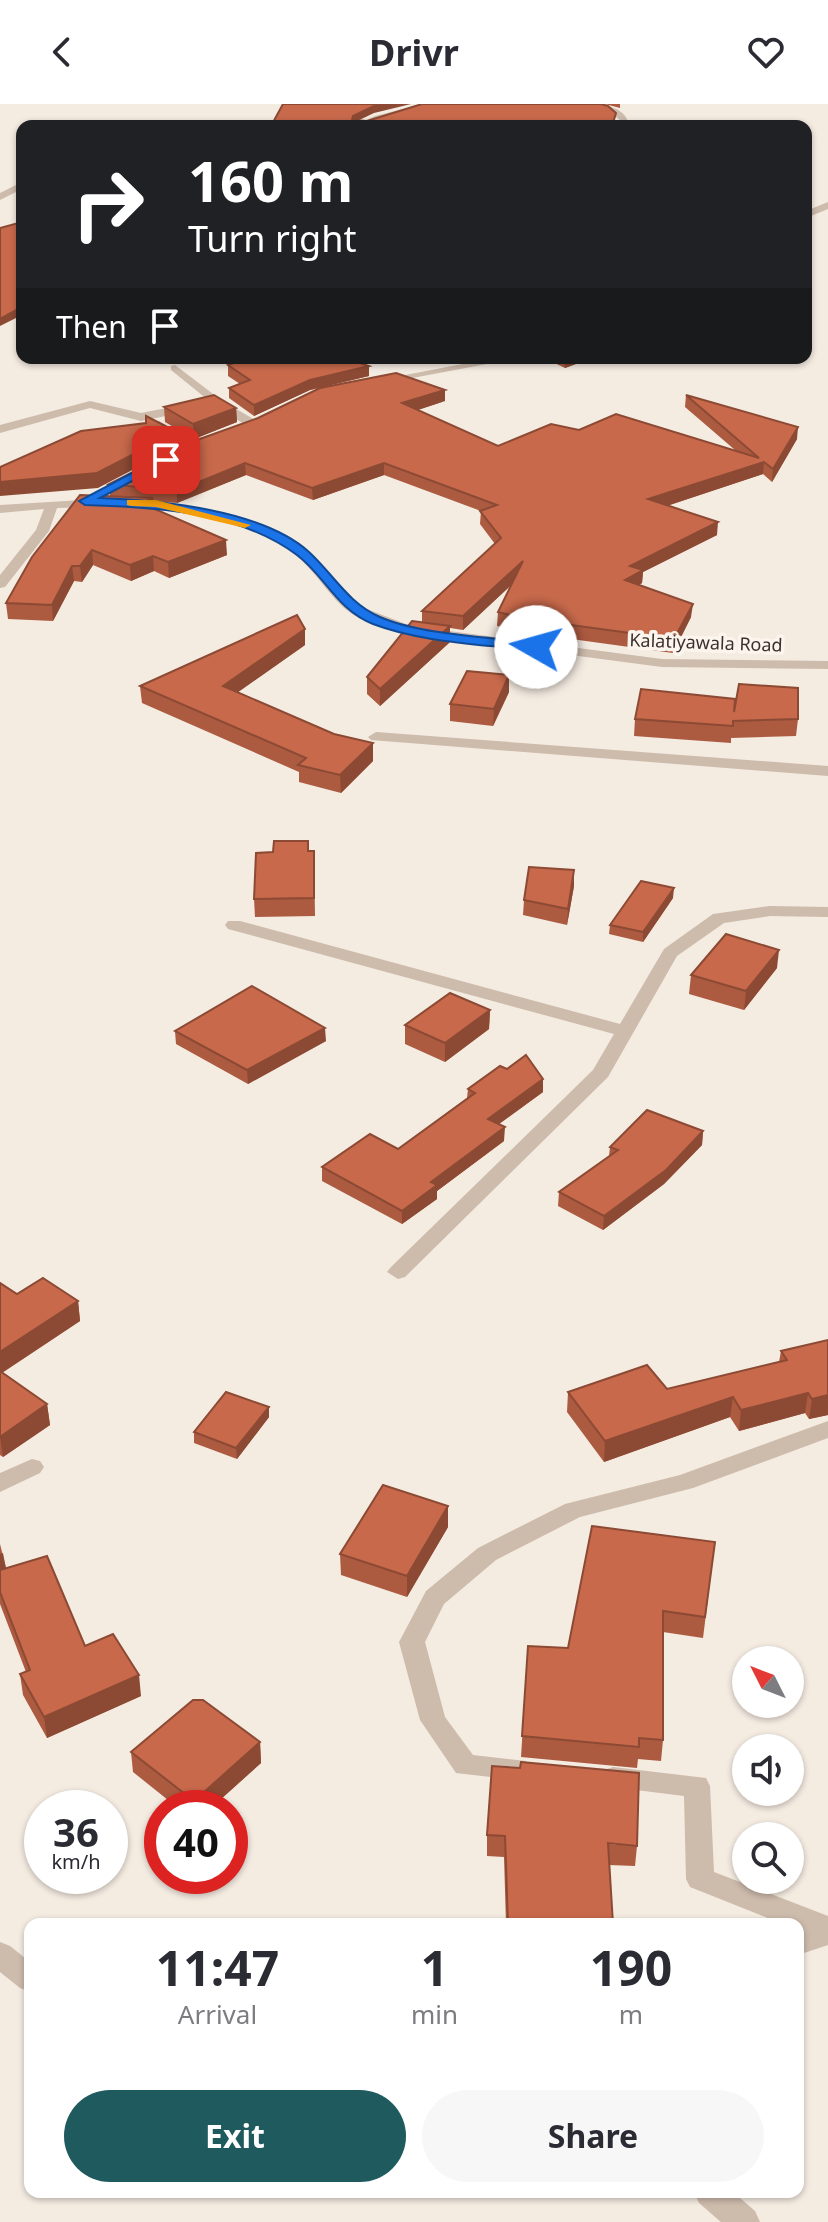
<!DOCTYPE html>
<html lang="en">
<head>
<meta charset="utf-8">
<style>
	:root { --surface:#fff; --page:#f7f7f7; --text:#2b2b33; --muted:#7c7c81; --accent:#1f5a5e }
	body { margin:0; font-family:"Noto Sans",sans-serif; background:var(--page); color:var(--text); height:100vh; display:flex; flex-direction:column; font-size:30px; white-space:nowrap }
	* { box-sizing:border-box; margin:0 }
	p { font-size:26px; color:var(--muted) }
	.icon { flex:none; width:44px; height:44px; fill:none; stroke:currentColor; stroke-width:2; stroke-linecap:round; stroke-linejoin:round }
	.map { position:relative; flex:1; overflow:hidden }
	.details { position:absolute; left:24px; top:1814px; width:780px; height:280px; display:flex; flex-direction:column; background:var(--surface); border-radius:16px; box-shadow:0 2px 6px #0004 }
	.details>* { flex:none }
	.top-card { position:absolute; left:16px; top:16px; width:796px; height:244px; border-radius:16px; box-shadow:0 2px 6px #0004; background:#202124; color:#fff; overflow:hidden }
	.needle { width:52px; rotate:312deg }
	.tools { position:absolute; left:732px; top:1542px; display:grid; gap:16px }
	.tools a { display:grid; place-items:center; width:72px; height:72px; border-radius:50%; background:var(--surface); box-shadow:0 2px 6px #0004; font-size:40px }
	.speed { position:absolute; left:24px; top:1686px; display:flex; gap:16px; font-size:40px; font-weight:700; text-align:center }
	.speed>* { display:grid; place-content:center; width:104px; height:104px; border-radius:50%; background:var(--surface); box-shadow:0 2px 6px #0004; line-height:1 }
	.speed small { font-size:20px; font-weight:400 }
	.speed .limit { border:12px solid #d22; background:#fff; color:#111 }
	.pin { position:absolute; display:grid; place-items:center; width:68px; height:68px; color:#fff; margin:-34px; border-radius:16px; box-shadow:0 4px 12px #0006 }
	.me { position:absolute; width:88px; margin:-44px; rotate:277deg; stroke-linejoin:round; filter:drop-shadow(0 0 6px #0008) }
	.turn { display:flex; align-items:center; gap:28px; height:168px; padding:0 40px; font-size:36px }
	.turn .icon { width:104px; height:104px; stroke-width:2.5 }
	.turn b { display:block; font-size:56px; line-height:68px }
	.then { display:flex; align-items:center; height:76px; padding:0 40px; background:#0003; gap:16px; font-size:30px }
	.eta { display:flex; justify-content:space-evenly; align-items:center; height:136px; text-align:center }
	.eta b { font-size:48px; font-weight:700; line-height:56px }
	.button { display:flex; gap:16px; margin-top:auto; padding:16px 40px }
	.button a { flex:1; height:92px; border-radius:48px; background:var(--accent); color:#fff; font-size:32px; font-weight:700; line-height:92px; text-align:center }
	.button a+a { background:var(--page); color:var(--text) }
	header { display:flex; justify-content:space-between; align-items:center; height:104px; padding:0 40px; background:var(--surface); font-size:36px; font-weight:700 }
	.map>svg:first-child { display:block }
</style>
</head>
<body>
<header><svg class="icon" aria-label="back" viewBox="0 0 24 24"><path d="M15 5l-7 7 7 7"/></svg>Drivr<svg class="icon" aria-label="heart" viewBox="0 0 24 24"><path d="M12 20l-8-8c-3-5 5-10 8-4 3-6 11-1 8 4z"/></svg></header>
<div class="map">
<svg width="828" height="2118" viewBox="0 0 828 2118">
	<rect width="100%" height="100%" fill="#f4ebe1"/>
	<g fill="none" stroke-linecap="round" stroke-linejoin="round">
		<g fill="#cdbbac" fill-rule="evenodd">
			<path d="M423,0H437L366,22H354L375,12Z"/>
			<path d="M580,0C598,0 626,0 629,22H621L620,16L609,7Z"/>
			<path d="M22,78V85L0,96V89Z"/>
			<path d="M828,98V105L806,114V107Z"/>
			<path d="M494,254H519L380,280L374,277Z"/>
			<path d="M175,261L221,296L257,317V323H249L215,302L141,317L90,304L0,329V321L90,297L141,309L208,296L171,266V262Z"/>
			<path d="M151,317H159L199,342L189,345L151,323Z"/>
			<path d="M99,395L196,404L276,429L308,447L359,502L411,522L662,555L828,557V565L662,563L410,530C387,524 361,519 343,503C325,486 313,464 293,449C236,405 126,400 57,404L49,427L5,483L0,484V471L36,426L44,405L0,409V401Z"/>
			<path d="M376,628L828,662V672L371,636L368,633Z"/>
			<path d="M770,802L828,803V813L770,812L724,819L677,852L608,973L405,1173L398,1175L387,1168L391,1163L593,966L614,930L228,825L225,821L228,817H240L620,920L664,845L713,810Z"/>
			<path d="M828,1317V1334L693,1384L580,1413L496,1456L444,1500L425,1538L445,1613L473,1651L526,1657L530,1665L526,1673L517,1676L456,1669L420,1616L399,1538L426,1487L478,1444L565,1400L680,1371Z"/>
			<path d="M32,1355L40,1357L44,1363L40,1369L0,1388V1369Z"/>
			<path d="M613,1663L706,1674L710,1682L714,1768L828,1812V1841L798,1851V1820H783L690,1783L686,1775L684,1692L604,1682L600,1674L604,1666Z"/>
			<path d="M0,1838L10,1842L30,1858V1888L20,1884L0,1868Z"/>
			<path d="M694,2088H733L755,2107L760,2118H721L699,2099Z"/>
		</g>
	</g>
	<g fill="#ac5a40">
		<path d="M605,0H620V4Z"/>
		<path d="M544,254H592L565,264Z"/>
		<path d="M228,261L369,262V272L310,286L254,312L229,294V284L240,280L228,272Z"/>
		<path d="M686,291L797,335L772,378L763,370L667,402L717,431L643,468L642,479L639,481L691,513L673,549L564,534L560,537L497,522L498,508L511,481L463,526L450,524V538L380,602L367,590V573L422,518V507L495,440L480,420L481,407L384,371L313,396L246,371L177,399L153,397L154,404L227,451L169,474L154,467L131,477L93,461L82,478L74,477L53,517L8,515L6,499L110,392L109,380L445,297L418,306L498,342L579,326L735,346L685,303Z"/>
		<path d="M164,303L236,304L237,318L194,335L165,318Z"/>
		<path d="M305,541L238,588L334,630L373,657L341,689L299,678V668L142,599L140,582Z"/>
		<path d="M509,588L493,622L450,617V600Z"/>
		<path d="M635,615H798L796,632L731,634V639L634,632Z"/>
		<path d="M308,747H314L315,812L255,813L254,795Z"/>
		<path d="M574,782L567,821L523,811L524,796Z"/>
		<path d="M673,794L643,838L609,830L610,821Z"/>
		<path d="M777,864L744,906L689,890L691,871Z"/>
		<path d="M490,906L489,925L445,958L405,940V921Z"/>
		<path d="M175,927L326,937L248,980L176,940Z"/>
		<path d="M507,965L543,975V988L499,1020L504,1037L437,1087V1095L402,1120L322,1077V1063L398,1045L467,994L468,985Z"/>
		<path d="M703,1027L702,1041L664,1080L603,1126L558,1102L559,1088L609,1052L610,1043Z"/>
		<path d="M0,1179L17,1190L78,1197L80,1217L2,1269L47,1300L50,1321L3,1353L0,1351Z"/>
		<path d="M828,1236V1311L809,1315L805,1309L739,1327L730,1313L604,1358L567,1308L568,1288L667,1285L779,1258L781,1247Z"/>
		<path d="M269,1303V1313L237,1355L194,1339V1328Z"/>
		<path d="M448,1423L407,1493L341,1471L340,1450Z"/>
		<path d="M715,1438L703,1534L663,1528V1636L661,1657L638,1655L637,1664L521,1653L528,1542L568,1544Z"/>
		<path d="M0,1440L6,1464L85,1542L141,1592L47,1634L23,1591L20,1570L26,1568L0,1500Z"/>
		<path d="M260,1638L261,1659L211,1704H178L133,1668L131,1648Z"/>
		<path d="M487,1731L637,1742L635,1762L609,1761L613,1820H506L504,1753L487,1752Z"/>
	</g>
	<g fill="#8c4a34">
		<path d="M381,0H411L374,9L353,19L352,16L353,12L374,2Z"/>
		<path d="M22,203V211L0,222V215Z"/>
		<path d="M567,254H592L565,264V255Z"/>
		<path d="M369,262V272L310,286L254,312V301L310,276Z"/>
		<path d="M445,286V297L402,311V299Z"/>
		<path d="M236,304L237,318L194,335L193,320Z"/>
		<path d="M798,323L797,335L772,378L773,365Z"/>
		<path d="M177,328L178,342L98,384L0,392V378Z"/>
		<path d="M764,358L763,370L648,408V395Z"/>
		<path d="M245,359L246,371L177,399V387Z"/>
		<path d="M384,359V371L313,396L312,384Z"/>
		<path d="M153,394L154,409L141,399Z"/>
		<path d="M718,418L717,431L643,468L642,479L625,489V476L630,462Z"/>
		<path d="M226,436L227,451L169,474L168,458Z"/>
		<path d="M92,446L93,461L82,478L80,462Z"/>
		<path d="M153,452L154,467L131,477L130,461Z"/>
		<path d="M523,457V470L463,526V512Z"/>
		<path d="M72,462L74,477L53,517L52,501Z"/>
		<path d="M693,500L691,513L673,549L674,535Z"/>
		<path d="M564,520V534L560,537L561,524Z"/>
		<path d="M450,522V538L380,602V585Z"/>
		<path d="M305,525V541L224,598L223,582Z"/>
		<path d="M509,571V588L493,622L494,605Z"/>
		<path d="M373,639V657L341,689L340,671Z"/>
		<path d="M574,766V782L567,821L568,805Z"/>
		<path d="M674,784L673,794L643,838V828Z"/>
		<path d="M779,846L777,864L744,906L746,887Z"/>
		<path d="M490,906L489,925L445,958V939Z"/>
		<path d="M325,924L326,937L248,980L247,966Z"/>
		<path d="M543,975V988L488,1028V1015Z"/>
		<path d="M505,1023L504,1037L437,1087V1095L402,1120V1107L431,1078Z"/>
		<path d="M703,1027L702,1041L664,1080L603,1126L604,1112Z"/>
		<path d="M78,1197L80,1217L0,1270V1248Z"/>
		<path d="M808,1289L805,1309L739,1327L741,1306Z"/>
		<path d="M828,1291V1311L809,1315L812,1295Z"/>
		<path d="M733,1293L730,1313L604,1358L605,1337Z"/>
		<path d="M47,1300L50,1321L3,1353L0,1333Z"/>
		<path d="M269,1303V1313L237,1355L236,1344Z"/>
		<path d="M448,1402V1423L407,1493V1472Z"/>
		<path d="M3,1449L7,1470L0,1472V1450Z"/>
		<path d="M139,1571L141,1592L47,1634L44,1613Z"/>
		<path d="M260,1638L261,1659L211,1704H194V1697Z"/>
	</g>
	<g fill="#c8694b" stroke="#8c4a34" stroke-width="2">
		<path d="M283,0H381L374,2L353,12L352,16L367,17L422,0H601L608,2L616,9L612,22H271Z"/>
		<path d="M22,118V203L0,215V124Z"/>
		<path d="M249,254H345L369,262L310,276L254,301L229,284L250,276L228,261Z"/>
		<path d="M396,269L445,286L402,299L498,342L551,320L579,326L616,310L759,354L686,291L798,323L773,365L764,358L648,395L718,418L630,462L643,466L625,476L693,500L674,535L564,520L561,524L498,508L523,457L463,512L422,507L501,434L480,407L497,401L384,359L312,384L245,359L177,387L109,380L197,336L258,314L320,284Z"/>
		<path d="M214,291L236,304L193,320L164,303Z"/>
		<path d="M146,312L177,328L97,369L0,378V363L81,327L146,319Z"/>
		<path d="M80,391L153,394L141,399L226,436L168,458L153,452L130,461L92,446L80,462H72L52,501L6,499L32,453Z"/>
		<path d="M297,511L305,525L223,582L334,630L373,639L340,671L298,661L306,654L140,582Z"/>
		<path d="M412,517L450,522L380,585L367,573Z"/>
		<path d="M467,567L509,571L494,605L450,600Z"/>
		<path d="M739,580L798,584V615L733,617V622L635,615L641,585L735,595L734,608Z"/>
		<path d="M274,737H308V747H314V794L254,795L256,749L273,748Z"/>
		<path d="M529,763L574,766L568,805L524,796Z"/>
		<path d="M641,777L674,784L643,828L610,821Z"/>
		<path d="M726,830L779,846L746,887L691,871Z"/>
		<path d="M252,882L325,924L247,966L175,927Z"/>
		<path d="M450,889L490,906L445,939L405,921Z"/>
		<path d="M526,951L543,975L488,1015L505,1023L431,1078L437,1081L402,1107L322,1063L370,1030L398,1045L475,989L468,985L500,962L507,965Z"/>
		<path d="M647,1006L703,1027L666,1066L604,1112L559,1088L618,1046L610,1043Z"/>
		<path d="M43,1174L78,1197L0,1248V1179L17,1190Z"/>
		<path d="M828,1236V1291L812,1295L808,1289L741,1306L733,1293L605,1337L568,1288L647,1261L667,1285L787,1256L781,1247Z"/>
		<path d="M0,1267L47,1300L0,1333Z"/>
		<path d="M226,1288L269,1303L236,1344L194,1328Z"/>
		<path d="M383,1381L448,1402L407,1472L340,1450Z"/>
		<path d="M592,1422L715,1438L705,1513L663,1507V1636L639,1634V1643L522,1632L528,1542L568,1544Z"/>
		<path d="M47,1452L85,1542L113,1530L139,1571L44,1613L20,1570L30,1566L0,1488V1466Z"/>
		<path d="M193,1596H203L260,1638L194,1697L131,1648Z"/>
		<path d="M521,1658L639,1669L637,1742L608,1739L613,1820H508L505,1732L487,1731L492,1662L520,1664Z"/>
	</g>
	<path fill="#1a73e8" stroke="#114b97" stroke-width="2" d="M162,353L172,356L100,394C160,396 263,406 309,448C334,471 348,499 380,513C421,531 490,533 536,539L542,543L536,547C483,540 423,539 373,520C337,506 325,472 297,451C238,407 155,403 85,401L79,397Z"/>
	<path fill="#f59e0b" d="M127,396H156L251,421L245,424L156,403L131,402L127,401Z"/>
	<g text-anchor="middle" stroke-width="7" stroke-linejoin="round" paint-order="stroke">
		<g font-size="18" fill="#3b302b" stroke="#fbf5ee">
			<text transform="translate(706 539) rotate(2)" y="6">Kalatiyawala Road</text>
		</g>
	</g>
</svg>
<div class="tools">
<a><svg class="needle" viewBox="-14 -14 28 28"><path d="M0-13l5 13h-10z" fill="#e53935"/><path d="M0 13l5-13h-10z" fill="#7c7c81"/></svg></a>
<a><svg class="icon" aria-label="sound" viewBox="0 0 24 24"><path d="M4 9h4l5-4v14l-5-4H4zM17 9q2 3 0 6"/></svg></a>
<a><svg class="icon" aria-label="search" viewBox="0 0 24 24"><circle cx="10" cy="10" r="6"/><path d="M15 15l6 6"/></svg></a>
</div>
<div class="speed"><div>36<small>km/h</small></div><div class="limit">40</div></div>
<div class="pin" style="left:166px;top:356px;background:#d93025"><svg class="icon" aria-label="arrive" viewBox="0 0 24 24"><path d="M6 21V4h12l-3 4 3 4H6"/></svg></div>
<svg class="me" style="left:536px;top:543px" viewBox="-20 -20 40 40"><circle r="19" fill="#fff"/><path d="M0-13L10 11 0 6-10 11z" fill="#1a73e8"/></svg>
<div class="top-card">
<div class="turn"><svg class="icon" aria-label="right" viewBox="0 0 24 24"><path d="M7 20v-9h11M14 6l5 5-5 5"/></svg><div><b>160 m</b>Turn right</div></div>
<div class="then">Then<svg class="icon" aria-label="arrive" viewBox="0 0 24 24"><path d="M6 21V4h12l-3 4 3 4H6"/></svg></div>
</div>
<section class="details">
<div class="eta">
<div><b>11:47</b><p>Arrival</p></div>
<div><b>1</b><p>min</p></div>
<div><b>190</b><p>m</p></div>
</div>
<div class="button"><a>Exit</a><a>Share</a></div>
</section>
</div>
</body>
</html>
